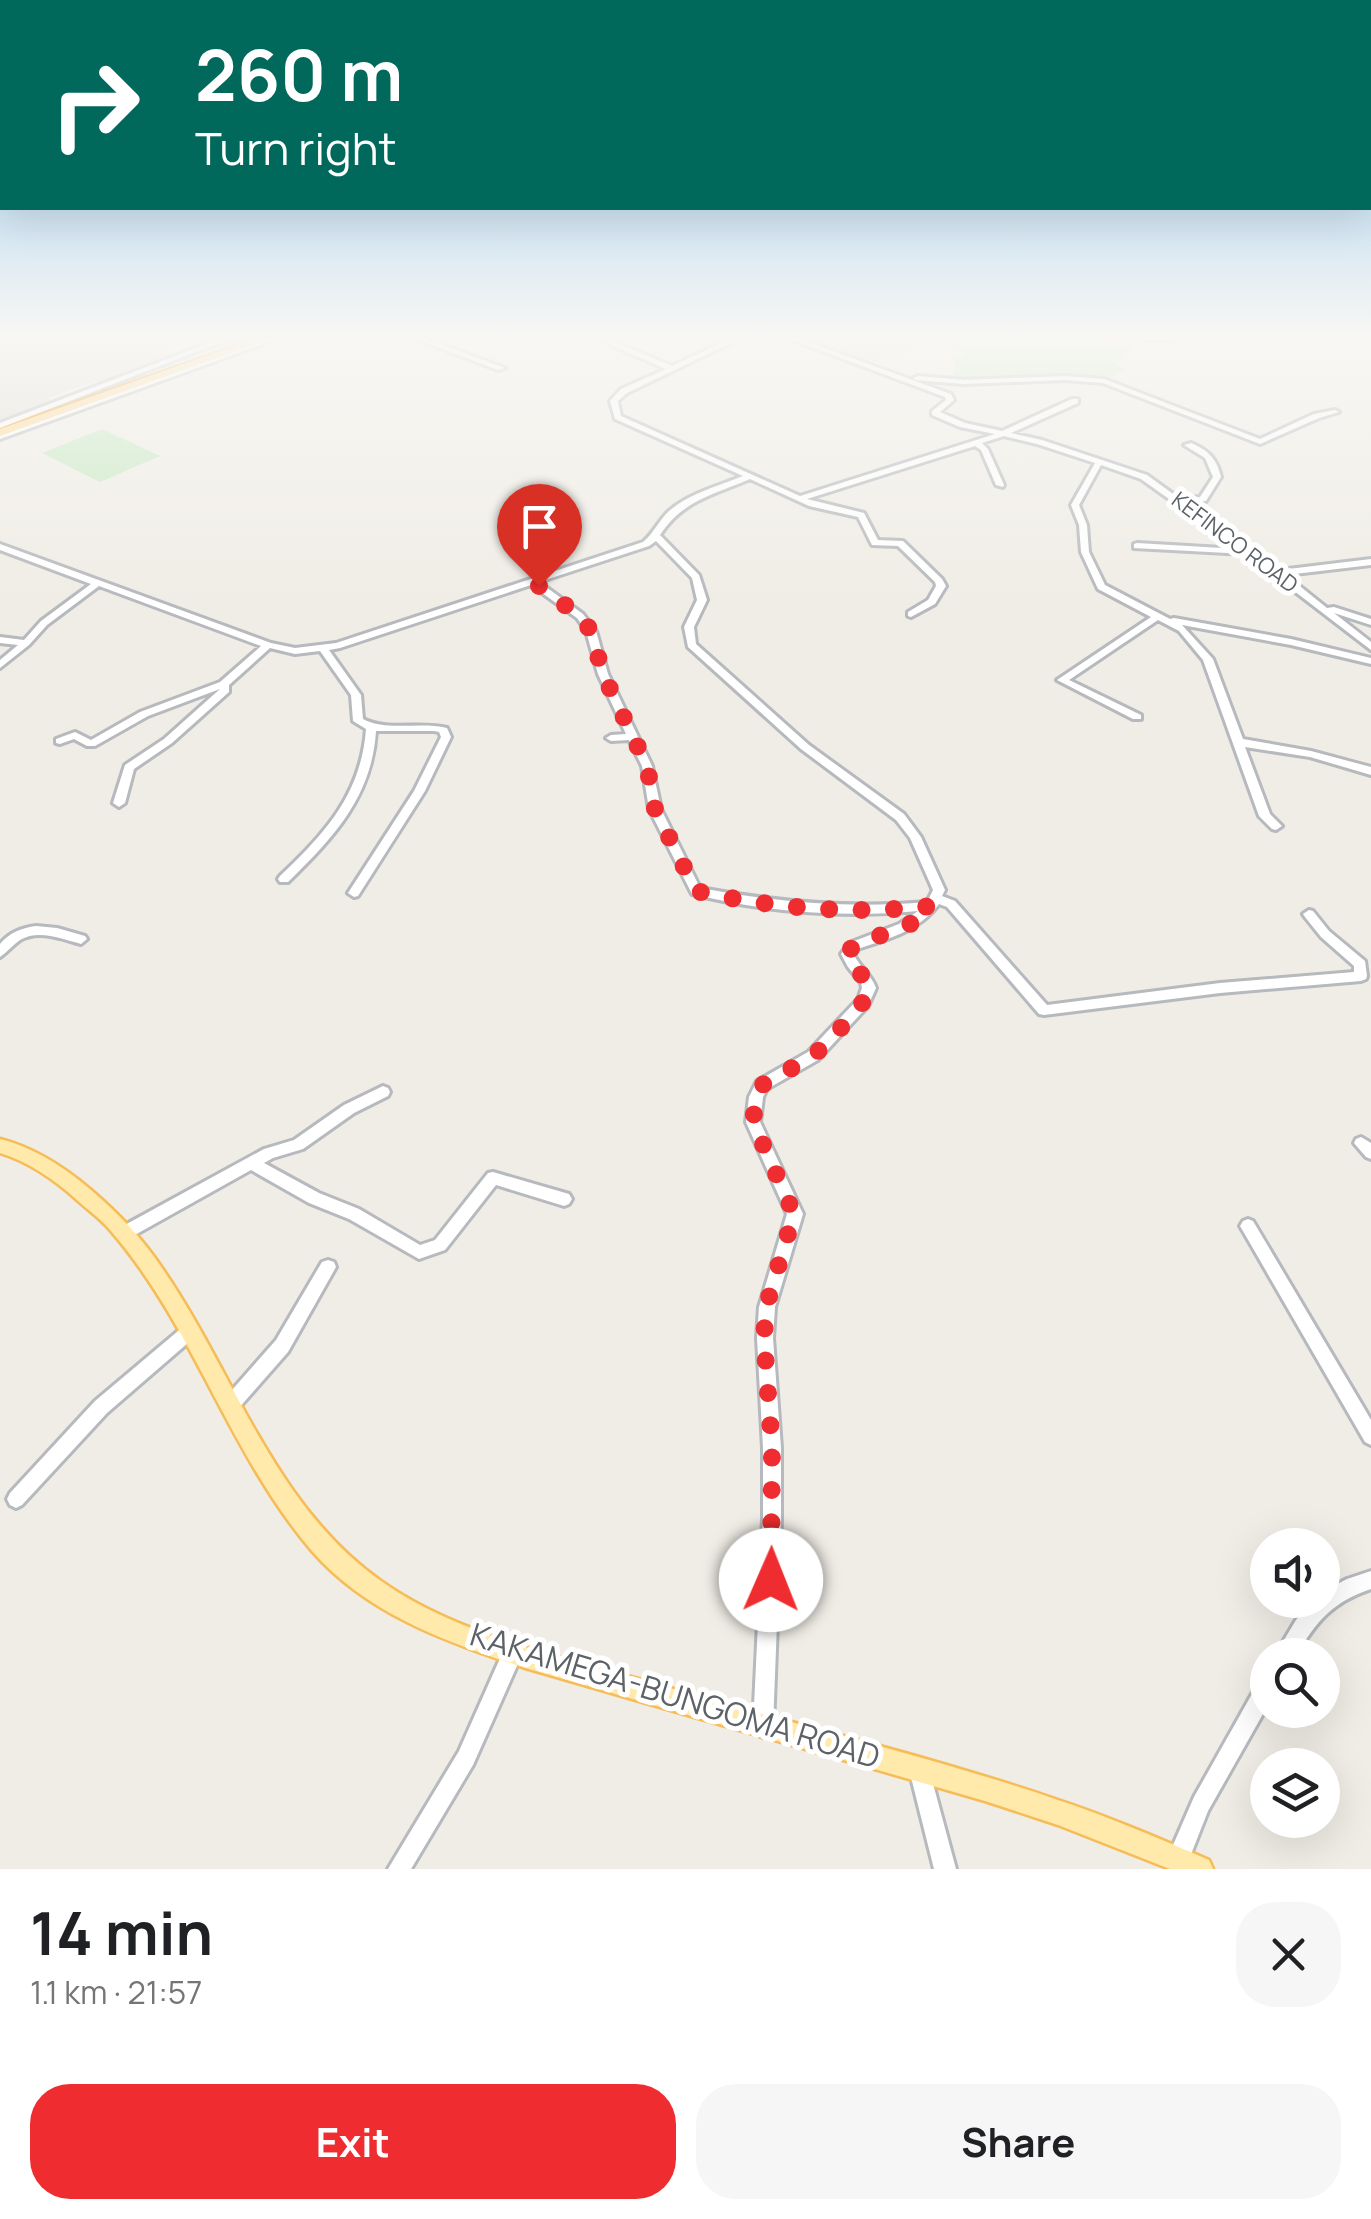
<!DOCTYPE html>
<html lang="en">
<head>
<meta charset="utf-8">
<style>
	:root { --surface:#fff; --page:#f6f6f6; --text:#202124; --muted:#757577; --accent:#ef2c2f }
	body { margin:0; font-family:Manrope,sans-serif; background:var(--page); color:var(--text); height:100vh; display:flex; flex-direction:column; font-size:38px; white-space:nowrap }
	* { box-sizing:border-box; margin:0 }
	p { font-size:32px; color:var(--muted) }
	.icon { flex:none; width:55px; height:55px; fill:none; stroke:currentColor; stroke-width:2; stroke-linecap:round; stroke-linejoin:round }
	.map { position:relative; height:1869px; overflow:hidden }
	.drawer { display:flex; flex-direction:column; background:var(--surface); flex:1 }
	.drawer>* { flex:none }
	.hud { position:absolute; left:0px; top:0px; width:1372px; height:210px; box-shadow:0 10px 40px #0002; background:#00695c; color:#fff; overflow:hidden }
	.tools { position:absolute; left:1250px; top:1528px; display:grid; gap:20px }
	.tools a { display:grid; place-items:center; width:90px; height:90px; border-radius:50%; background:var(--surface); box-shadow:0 10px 40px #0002; font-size:50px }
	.pin { position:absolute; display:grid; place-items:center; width:85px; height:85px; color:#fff; margin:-102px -42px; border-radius:50% 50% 50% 0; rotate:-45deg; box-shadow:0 0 10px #0007 }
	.pin .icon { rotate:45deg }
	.me { position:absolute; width:110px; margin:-55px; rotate:1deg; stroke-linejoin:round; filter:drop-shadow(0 0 8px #0008) }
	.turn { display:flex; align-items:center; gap:35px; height:210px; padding:0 30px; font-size:45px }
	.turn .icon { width:130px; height:130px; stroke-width:2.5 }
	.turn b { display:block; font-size:70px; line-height:85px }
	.round { display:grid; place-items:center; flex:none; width:105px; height:105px; border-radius:40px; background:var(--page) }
	.overview { display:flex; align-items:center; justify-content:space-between; height:170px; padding:0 30px }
	h1 { font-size:60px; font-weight:700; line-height:75px }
	.cta { display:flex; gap:20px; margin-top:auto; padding:20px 30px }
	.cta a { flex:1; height:115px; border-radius:40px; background:var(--accent); color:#fff; font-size:40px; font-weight:700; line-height:115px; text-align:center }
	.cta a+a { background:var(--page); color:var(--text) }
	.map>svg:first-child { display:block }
</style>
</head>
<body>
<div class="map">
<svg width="1371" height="1869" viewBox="0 0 1371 1869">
	<rect width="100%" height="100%" fill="#f0ede6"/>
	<path fill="#e1dfda" d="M789,338H926L944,344L928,352L917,349L895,359L887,357L869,365Z"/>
	<path fill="#e2ded6" d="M0,338H161L172,355L104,385L95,381L47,398L59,405L0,426Z"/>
	<g fill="#c5e8c1">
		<path d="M926,338H1069L1135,345L1117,364L1125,369L1103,382L937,381L955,373L954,360L966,354Z"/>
		<path d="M102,429L160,456L100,482L42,453Z"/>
	</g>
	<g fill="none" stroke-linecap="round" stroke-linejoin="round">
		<g stroke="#b6b9bd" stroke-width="6">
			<g id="minor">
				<path d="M222,338H232L0,428V423Z"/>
				<path d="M270,338H280L0,439V434Z"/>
				<path d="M414,338H424L505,368L498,370Z"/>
				<path d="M595,338H605L672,366L732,338H741L627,393L618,401L621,416L800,496L995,434L960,427L932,415V411L946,400L945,397L787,338H797L951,394L954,400L940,412L965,423L1002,431L1072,399H1078V403L1011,433L1042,440L1147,475L1180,499L1200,497L1213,477L1205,458L1184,445L1191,443C1208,450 1217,459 1221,477L1206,501L1186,503L1280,570L1371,559V565L1286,575L1327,608L1334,607L1371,619V625L1334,613L1371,642V650L1246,554L1134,548V544L1137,543L1239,549L1141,479L1101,465L1079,505L1087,525L1089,552L1105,585L1170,619L1174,618L1291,639L1371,658V664L1291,645L1182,625L1213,659L1243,739L1311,751L1371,767V775L1310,757L1245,747L1270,814L1282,826L1276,830L1272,829L1259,816L1203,660L1179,631L1158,620L1069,680L1141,715V719H1133L1057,680L1151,617L1098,589L1081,552L1079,525L1071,505L1095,463L1037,444L1004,436L982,443L988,449L1004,485L1003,487L996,485L981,450L975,446L807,499L864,513L878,540L903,541L942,579L946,586L935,604L911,617L908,616V612L928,600L936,586L935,582L898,546L872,545L858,517L809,506L750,479C713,495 683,500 660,535L699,575L707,600L694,627L696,644L809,745L904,814L921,837L945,890L942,896L955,901L1047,1005L1220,983L1354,972V966L1321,937L1305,917L1303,914L1309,910L1313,911L1329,931L1365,961L1367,976L1366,979L1361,981L1220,993L1044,1015L1039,1014L947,907L939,904C919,931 888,939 857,949L854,955C860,967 871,974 876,988L868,1006L818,1060L767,1089L763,1097L760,1122L803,1214L775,1307L773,1338L781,1448V1519L773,1727L770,1734L763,1737L756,1734L753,1727L763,1519V1448L757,1338L759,1307L787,1214L746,1122L749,1097L757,1081L808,1052L858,999L862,988L861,983L848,967L841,954L849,943L899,924L918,911C843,918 765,912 692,894L649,809L642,766L629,740L611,741L606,738L611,735L626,734L598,674L586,631L577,618L531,585L340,648L329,650L361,695L363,719C387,732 420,721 447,728L451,737L425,791L358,896L354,897L348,893L414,791L441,737L439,732L434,731H376C372,797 333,838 288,882H280L278,879L280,876C325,833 361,795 366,729L353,721L351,695L320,651L295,654L270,648L229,685V692L172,743L134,769L125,803L119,807L113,803L125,765L164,739L220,689L148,716L95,746H87L74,739L60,744L56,743V739L75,732L91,740L140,712L220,682L261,646L99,586L47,625L29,645L0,668V660L18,645L0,643V637L24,640L41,621L91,584L0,550V544L271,643L295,648L336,643L643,542C654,533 659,520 669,511C690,493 719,486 743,476L615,419L610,401L621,389L666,369ZM656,541L692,578L697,600L684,627L688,647L801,749L896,820L910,838L933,890L927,902C850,909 776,902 700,888L661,809L652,766L608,674L596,631L583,614L539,582L649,546Z"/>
				<path d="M1141,338H1177L1174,340H1144Z"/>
				<path d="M918,376L964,380L1064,376L1104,379L1260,439L1314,414L1335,410L1339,412L1319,418L1260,444L1103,383L1064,380L964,384L915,380L914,378Z"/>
				<path d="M36,926L57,928L85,936L87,939L81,944C62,939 39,929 20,940C13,945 7,952 0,957V944C10,932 22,928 36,926Z"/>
				<path d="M383,1086L388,1088L390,1092L388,1096L354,1113L303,1149L273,1158L264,1163L319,1193L359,1209L420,1245L435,1240L488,1173L493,1172L569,1194L572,1199L569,1204L564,1206L496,1185L445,1250L419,1259L349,1219L309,1203L251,1170L133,1236L128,1238L123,1236L120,1231L123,1226L264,1149L294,1140L344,1105Z"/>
				<path d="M1361,1137L1371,1143V1159L1366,1157L1354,1143L1356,1139Z"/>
				<path d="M1248,1219L1253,1221L1371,1420V1445L1365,1442L1243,1231L1240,1226L1243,1221Z"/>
				<path d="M328,1260L334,1262L336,1267L288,1352L237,1410L231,1412L225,1410L223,1404L225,1398L276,1340L322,1262Z"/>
				<path d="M190,1323L196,1326L198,1331L196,1336L107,1413L22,1505L16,1508L10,1505L7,1499L10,1493L95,1401L184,1326Z"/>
				<path d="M1371,1571V1589C1332,1602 1317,1621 1296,1655H1275L1296,1620L1312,1600H1322V1592L1347,1579Z"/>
				<path d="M513,1642L520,1645L523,1652L473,1765L411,1869H388L459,1751L506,1645Z"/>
				<path d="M1268,1675V1705L1208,1811L1186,1867L1180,1869L1170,1867L1167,1859L1194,1797L1261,1678Z"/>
				<path d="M919,1759L926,1762L929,1769L956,1869H934L909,1769L912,1762Z"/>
			</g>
		</g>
		<g stroke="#f6bc58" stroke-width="5">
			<path id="major" d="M0,1139C35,1148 64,1167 91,1190C118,1213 142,1238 162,1268C234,1372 273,1505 381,1581C458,1636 566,1657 656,1684C788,1723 923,1754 1055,1799C1107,1816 1158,1838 1209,1860L1213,1869H1170L1058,1825L985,1801L522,1667C446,1642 366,1613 312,1551C229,1454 194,1327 111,1231C101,1219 88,1210 77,1200C55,1180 29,1162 0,1153Z"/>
		</g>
		<g stroke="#f69200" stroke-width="4">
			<path id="highway" d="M257,338H272L0,436V429Z"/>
		</g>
		<use href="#minor" fill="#fff" fill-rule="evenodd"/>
		<use href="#major" fill="#ffeaac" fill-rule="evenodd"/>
		<use href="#highway" fill="#ffd88e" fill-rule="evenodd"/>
	</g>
	<linearGradient id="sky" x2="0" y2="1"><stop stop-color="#8ec6f1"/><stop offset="0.56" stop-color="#f8f7f4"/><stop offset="1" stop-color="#f8f7f4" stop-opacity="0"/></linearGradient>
	<rect width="1371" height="600" fill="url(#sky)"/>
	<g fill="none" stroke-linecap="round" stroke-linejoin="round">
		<path stroke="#ef2c2f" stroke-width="18" stroke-dasharray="0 32.4" d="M539,586L580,616L591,631L603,674L647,766L655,809L696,891C773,908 853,915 931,906L915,922L853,946L847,954L850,964L868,981L863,1002L834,1036L813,1056L762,1085L756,1097L753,1122L794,1214L766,1307L764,1338L772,1448L771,1580"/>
	</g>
	<g text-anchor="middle" stroke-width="10" stroke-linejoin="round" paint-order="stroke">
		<g font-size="22" fill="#5d6266" stroke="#fff">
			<text transform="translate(1235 542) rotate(37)" y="8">KEFINCO ROAD</text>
		</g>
		<g font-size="32" fill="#5d6266" stroke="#fff">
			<text transform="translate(675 1696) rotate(17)" y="11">KAKAMEGA-BUNGOMA ROAD</text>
		</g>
	</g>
</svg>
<div class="tools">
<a><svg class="icon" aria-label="sound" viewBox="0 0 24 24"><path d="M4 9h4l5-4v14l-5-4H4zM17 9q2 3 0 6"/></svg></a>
<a><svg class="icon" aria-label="search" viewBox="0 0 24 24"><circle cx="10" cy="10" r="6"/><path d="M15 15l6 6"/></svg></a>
<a><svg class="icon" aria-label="layers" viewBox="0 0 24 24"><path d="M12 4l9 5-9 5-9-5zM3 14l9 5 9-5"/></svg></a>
</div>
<div class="pin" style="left:539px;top:586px;background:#d93025"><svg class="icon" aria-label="arrive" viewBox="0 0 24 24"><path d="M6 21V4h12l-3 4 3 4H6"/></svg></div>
<svg class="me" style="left:771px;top:1580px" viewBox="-20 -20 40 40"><circle r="19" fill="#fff"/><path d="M0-13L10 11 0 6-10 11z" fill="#ef2c2f"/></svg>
<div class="hud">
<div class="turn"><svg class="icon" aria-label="right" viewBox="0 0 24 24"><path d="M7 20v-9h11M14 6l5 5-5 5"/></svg><div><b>260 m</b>Turn right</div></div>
</div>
</div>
<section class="drawer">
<div class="overview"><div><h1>14 min</h1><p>1.1 km · 21:57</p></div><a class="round"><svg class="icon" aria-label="close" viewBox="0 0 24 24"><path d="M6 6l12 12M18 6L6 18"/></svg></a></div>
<div class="cta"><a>Exit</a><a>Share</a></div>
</section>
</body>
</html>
